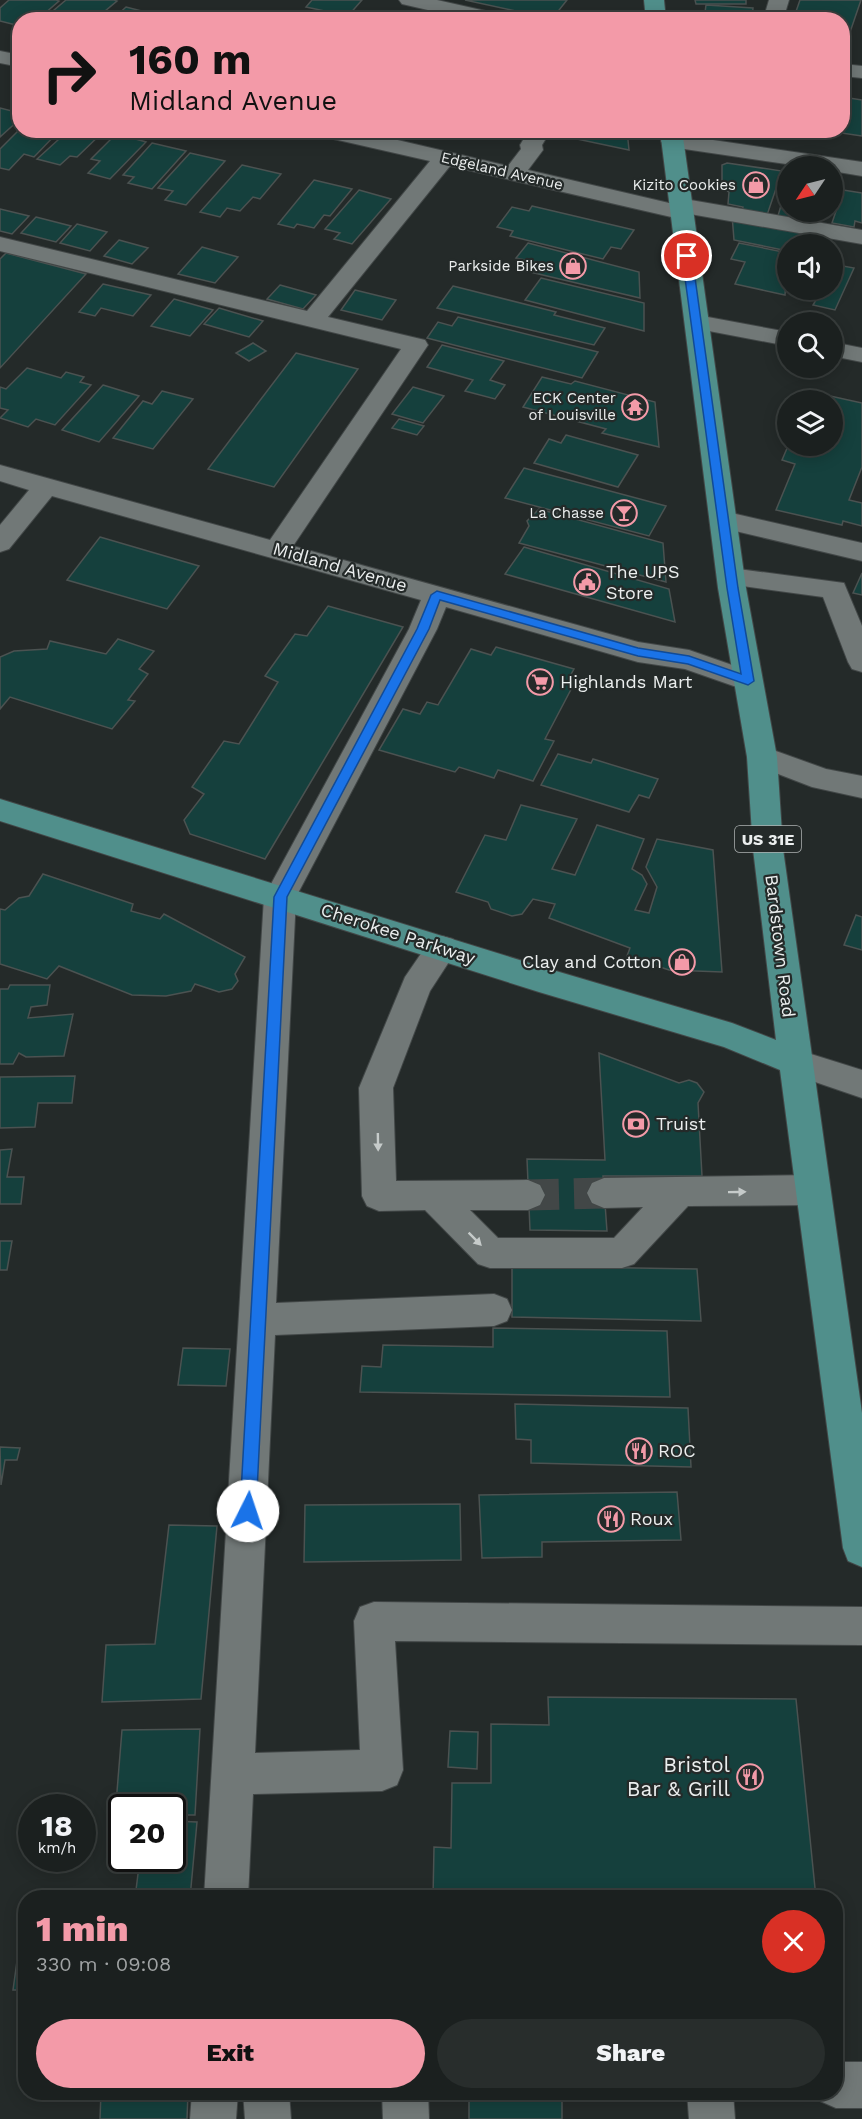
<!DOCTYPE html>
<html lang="en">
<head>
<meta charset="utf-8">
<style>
	:root { --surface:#1b201f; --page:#282d2c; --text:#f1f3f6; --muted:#a0a3a4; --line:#393e3d; --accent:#f39aa8 }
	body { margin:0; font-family:"Work Sans",sans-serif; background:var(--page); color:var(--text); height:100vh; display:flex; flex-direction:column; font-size:22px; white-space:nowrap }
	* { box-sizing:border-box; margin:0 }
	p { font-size:20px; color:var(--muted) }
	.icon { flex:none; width:33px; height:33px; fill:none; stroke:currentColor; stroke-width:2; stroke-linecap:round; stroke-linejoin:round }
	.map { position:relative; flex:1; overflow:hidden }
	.drawer { position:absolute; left:18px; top:1890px; width:825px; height:210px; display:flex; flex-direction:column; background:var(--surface); border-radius:24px; box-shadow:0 3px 15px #0003,0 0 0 2px var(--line) }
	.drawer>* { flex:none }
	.banner { position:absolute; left:12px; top:12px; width:838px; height:126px; border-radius:24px; box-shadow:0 3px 15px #0003,0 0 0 2px var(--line); background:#f39aa8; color:#111; overflow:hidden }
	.needle { width:39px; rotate:235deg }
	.fabs { position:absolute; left:777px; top:156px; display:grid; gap:12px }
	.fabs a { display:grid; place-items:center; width:66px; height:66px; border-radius:50%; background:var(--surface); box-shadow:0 3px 15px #0003,0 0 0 2px var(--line); font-size:30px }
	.speed { position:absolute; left:18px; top:1794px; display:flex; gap:12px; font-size:30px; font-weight:700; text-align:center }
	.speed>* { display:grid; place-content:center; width:78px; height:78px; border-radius:50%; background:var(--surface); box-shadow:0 3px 15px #0003,0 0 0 2px var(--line); line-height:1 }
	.speed small { font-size:15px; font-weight:400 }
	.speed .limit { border:3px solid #111; border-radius:9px; background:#fff; color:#111 }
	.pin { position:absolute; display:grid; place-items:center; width:51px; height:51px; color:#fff; margin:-26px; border:3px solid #fff; border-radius:50%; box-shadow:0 2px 6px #0007 }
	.me { position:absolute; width:66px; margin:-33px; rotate:4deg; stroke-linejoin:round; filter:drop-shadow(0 0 4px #0008) }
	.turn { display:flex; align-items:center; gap:21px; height:126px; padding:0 18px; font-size:27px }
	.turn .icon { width:78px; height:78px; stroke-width:2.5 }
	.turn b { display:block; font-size:42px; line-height:51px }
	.round { display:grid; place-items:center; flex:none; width:63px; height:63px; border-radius:32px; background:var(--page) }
	.head { display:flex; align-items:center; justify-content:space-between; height:102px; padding:0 18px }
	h1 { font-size:36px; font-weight:800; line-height:45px; color:var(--accent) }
	.cta { display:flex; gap:12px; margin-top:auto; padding:12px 18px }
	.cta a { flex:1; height:69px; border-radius:36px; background:var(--accent); color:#111; font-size:24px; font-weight:800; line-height:69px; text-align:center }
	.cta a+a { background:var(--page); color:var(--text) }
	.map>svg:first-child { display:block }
</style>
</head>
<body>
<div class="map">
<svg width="862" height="2119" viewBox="0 0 862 2119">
	<rect width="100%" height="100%" fill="#242a29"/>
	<g fill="#15403d" stroke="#4b5251" stroke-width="1.5">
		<path d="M9,0H56L59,1L37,20H20V26L0,21V8Z"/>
		<path d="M66,0H114L117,1L104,12L112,14L105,20H49L57,12L53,11Z"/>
		<path d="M312,0H362L348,16L306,7Z"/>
		<path d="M465,0H567L552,19Z"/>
		<path d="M695,0H746V4H696Z"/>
		<path d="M800,0H861L847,41H843V20H793Z"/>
		<path d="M706,5L753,8L752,20H704Z"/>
		<path d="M126,7L157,15L154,19L157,20H112Z"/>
		<path d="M843,97L862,100V136L828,131L843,130Z"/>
		<path d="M0,108L20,113V119L0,137Z"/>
		<path d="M20,129L60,130L34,157L24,154L9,170L0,168V149Z"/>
		<path d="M69,130H105L77,157L70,156L60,165L37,159Z"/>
		<path d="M561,130H627L629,150L558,135Z"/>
		<path d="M125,136L146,142L110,179L88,173L100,161L91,159L113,137L122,139Z"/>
		<path d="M152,143L186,151L152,189L128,183L134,177L123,175Z"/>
		<path d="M190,153L225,161L186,205L165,200L173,191L158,188Z"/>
		<path d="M727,163L782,171L766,218L742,213L743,207L728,204L729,192L722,188V165Z"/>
		<path d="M242,165L281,174L260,199L253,197L240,211L227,208L220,217L200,212Z"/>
		<path d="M314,180L352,189L330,216L324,215L314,228L297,224L294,228L278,224Z"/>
		<path d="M788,182V212H828L827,217L806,214L804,222L777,219Z"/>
		<path d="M359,190L391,199L352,244L334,239L340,233L325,229Z"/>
		<path d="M843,190L862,193V223L855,221L854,227L832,223Z"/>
		<path d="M532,206L634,230L621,249L611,247L603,259L510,236L513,231L497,227L512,207L529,211Z"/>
		<path d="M0,209L29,216L12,234L0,231Z"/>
		<path d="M732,215L822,232L817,244H788V251L734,240Z"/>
		<path d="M36,217L71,226L56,242L21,233Z"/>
		<path d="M77,224L107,232L90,251L60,243Z"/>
		<path d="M119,240L148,248L132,264L104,256Z"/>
		<path d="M528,243L639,272L640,298L526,271L534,262L516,258Z"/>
		<path d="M739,243L788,253L785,295L735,284L745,262L731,259Z"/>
		<path d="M202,247L238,257L215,283L178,274Z"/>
		<path d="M6,253L86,274L0,368V259Z"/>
		<path d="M832,264L854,268L835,310L813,305L816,300L797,296L800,290H832Z"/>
		<path d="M541,278L644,303V331L525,300Z"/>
		<path d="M103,284L151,295L133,316L101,308L95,316L79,312Z"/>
		<path d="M280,285L316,295L303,309L267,299Z"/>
		<path d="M453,286L556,312L554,315L605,328L594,345L437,308Z"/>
		<path d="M355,290L396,300L382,320L341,310Z"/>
		<path d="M174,299L213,310L190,336L151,326Z"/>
		<path d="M219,308L263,321L249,337L204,324Z"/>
		<path d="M458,317L598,352L582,378L427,338L438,322L452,326Z"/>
		<path d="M253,343L266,351L249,361L236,353Z"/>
		<path d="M442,345L504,361L490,380L505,385L495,399L465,391L473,380L427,367Z"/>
		<path d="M296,353L358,369L274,487L208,469Z"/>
		<path d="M27,368L61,378L66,372L84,377L80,382L91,385L55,425L36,419L28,427L0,418L8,410L0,408V387L6,389Z"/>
		<path d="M542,377L571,384L575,381L655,402L659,447L602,433L606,429L523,407Z"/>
		<path d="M103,385L139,396L99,442L62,430Z"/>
		<path d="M413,387L444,396L423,423L392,414Z"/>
		<path d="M803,390L862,403V467L849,500L862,503V526L843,521L842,525L776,510L795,464L782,460L788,446H832V400H799Z"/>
		<path d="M162,391L193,399L153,449L113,438L143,401L152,404Z"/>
		<path d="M399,419L424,426L417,435L392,428Z"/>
		<path d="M566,435L638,455L618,487L534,463L549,439L561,443Z"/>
		<path d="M524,468L666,506L649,536L505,498Z"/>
		<path d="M539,509L663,543L666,582L519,543L529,526L527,521Z"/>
		<path d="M100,537L199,566L167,609L67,580Z"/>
		<path d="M524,547L669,589L675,622L505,574Z"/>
		<path d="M862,573V595L853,593Z"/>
		<path d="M328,606L403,627L265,859L190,834L184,820L204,794L192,787L224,741L239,744L278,682L265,676L295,634L307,636Z"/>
		<path d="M118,639L154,651L139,669L148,674L128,700L135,701L112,729L10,697L0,709V657L14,651L47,649L50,641L106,654Z"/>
		<path d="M496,647L574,669L570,676L577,678L545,739L554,741L533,781L498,770L494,778L459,767L455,772L379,750L403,709L420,714L427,702L438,705L471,649L491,655Z"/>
		<path d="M558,754L591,763L593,759L658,779L649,798L639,795L629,812L541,785Z"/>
		<path d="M521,805L577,819L552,869L575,875L597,825L644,839L632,869L642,875L647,884L635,910L649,913L657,887L646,867L657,839L713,850L722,972L669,970L627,956L630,948L549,918L555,904L533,899L522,914L512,916L491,909L488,902L456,892L485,835L506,840Z"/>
		<path d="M43,874L133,904L131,911L160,919L164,914L245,957L235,974L238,981L232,989L219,992L195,984L191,991L166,996L132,995L59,966L47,979L0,964V909L5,910L19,898L29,896Z"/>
		<path d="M856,915L862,917V950L844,945Z"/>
		<path d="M10,985H50L47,1005L31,1007L28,1018L73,1014L64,1056L26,1057L19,1053L13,1064H0V989H8Z"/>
		<path d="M599,1053L679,1083L689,1080L697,1083L704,1092L698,1103L702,1176H603L607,1231L530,1230L527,1159L605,1160Z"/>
		<path d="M75,1076L72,1103H38L35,1127L0,1128V1077Z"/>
		<path d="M12,1149L7,1177H24L21,1204H0V1150Z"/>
		<path d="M0,1241H12L7,1270H0Z"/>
		<path d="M512,1266L697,1269L701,1321L512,1317Z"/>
		<path d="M493,1328L667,1331L670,1397L360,1392L362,1366L381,1367L383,1345L493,1347Z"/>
		<path d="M183,1348L230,1349L226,1386L178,1385Z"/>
		<path d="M515,1404L688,1408L691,1467L531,1463V1440L516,1439Z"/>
		<path d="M0,1447L20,1448L17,1460H5L1,1485Z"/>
		<path d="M677,1492L681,1540L542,1542V1557L482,1558L479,1495Z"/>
		<path d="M460,1504L461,1560L304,1562L305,1505Z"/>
		<path d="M169,1525L217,1526L201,1699L102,1702L106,1645L155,1644Z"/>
		<path d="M548,1697L796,1699L816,1898H433L434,1847L451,1848L452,1783H491V1724L549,1725Z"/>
		<path d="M200,1729L195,1815H172V1808H122V1816H115L122,1730Z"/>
		<path d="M450,1731L478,1732L477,1769L448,1767Z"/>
		<path d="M172,1821L197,1822L190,1898H135L140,1858H172Z"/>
		<path d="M18,1954H26V1990H13Z"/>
		<path d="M101,2092H188L187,2119H100Z"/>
		<rect x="469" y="2092" width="93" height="27"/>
	</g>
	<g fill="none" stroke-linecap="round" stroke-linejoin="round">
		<path stroke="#424747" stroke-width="31" stroke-dasharray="31 15" stroke-linecap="butt" d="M528,1195L604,1193"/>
		<g stroke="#424747" stroke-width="2">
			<g id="minor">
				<path d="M399,0H437L508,16L511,20H471L402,4Z"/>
				<path d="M769,0H789L783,20H763Z"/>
				<path d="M0,51L20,55V67L0,63Z"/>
				<path d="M843,64L862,66V78L843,76Z"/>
				<path d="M313,130H355L508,166L521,149L520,145L529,130H551L542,145L543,150L528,170L669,203L679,198L862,230V244L690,214L680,219L450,166L328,317L425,340L428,345L293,546L638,642L689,650L758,674L762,681L758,688L748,691L685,669L638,662L446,607L437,629L296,897L276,1303L494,1294L507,1299L512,1310L507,1321L494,1326L275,1335L255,1753L360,1750L354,1621L360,1607L374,1602L862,1607V1645L395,1641L403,1770L397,1785L382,1791L253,1794L248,1898H204L264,897L409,629L421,600L52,496L9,549L0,552V525L29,490L0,481V465L270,540L401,349L0,251V237L307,311L430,161L316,135Z"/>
				<path d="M672,134L862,162V176L832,171V166H800L664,146L661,141L664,136Z"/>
				<path d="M697,315L788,332V346L688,327L685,322L688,317Z"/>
				<path d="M832,342L862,348V362L832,356Z"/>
				<path d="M723,511L862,543V561L714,526L710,520L714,514Z"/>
				<path d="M731,568L844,583L862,626V672L852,669L848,662L823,597L721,583L717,577L721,571Z"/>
				<path d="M762,746L826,769L862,776V798L812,787L752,764L747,757L752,750Z"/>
				<path d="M442,936L453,939L458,948L430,991L393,1088L396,1181L528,1180L540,1185L545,1195L540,1205L528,1210H470L498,1238H614L643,1207L604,1208L592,1203L587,1193L592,1183L604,1178L813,1175L825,1180L830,1190L825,1200L813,1205L688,1206L634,1264L622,1268H490L478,1264L425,1210L379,1211L367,1206L362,1196L359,1088L405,977L431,939Z"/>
				<path d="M795,1049L862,1070V1098L783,1071L778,1062L783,1053Z"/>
				<path d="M836,2062H862V2108H836L820,2101L816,2092H836Z"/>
				<path d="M192,2092H238L236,2119H190Z"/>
				<path d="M243,2092H289L291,2119H245Z"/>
				<path d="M382,2092H428L429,2119H383Z"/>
				<path d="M687,2092H733L735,2119H689Z"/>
			</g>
		</g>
		<g stroke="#424747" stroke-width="2">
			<g id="major">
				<path d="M644,0H664L666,20H646Z"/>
				<path d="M660,130H682L746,588L777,757L783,849L862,1413V1567L848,1561L843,1548L780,1070L724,1047L539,992L0,821V799L539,966L732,1023L776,1040L753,849L747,757L718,588Z"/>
			</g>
		</g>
		<use href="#minor" fill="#717877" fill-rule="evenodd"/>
		<use href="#major" fill="#508f8b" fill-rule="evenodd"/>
	</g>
	<defs><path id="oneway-solid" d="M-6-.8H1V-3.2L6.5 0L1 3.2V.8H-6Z" transform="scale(1.5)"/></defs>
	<g fill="#c6cbca">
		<use href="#oneway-solid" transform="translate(378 1142) rotate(89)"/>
		<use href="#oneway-solid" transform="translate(737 1192) rotate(-1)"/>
		<use href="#oneway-solid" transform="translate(475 1239) rotate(45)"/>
	</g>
	<path fill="#1a73e8" stroke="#114b97" stroke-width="1.5" d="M687,253L692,256L738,588L754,681L748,685L688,664L638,656L440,600L429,629L287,897L256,1511L254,1517L248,1519L242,1517L240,1511L274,897L417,629L431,595L437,591L638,648L689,656L741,674L727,588L682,256Z"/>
	<defs>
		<g id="shop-ring" transform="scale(1.35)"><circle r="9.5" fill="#242a29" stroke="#f39aa8" stroke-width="1.5"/><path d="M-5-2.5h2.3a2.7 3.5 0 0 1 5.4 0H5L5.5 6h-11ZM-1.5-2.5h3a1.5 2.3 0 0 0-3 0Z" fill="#f39aa8"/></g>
		<g id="temple-ring" transform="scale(1.35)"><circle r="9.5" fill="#242a29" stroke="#f39aa8" stroke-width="1.5"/><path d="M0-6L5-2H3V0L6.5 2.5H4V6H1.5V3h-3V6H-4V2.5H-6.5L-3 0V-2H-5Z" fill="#f39aa8"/></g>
		<g id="bar-ring" transform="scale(1.35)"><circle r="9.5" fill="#242a29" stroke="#f39aa8" stroke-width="1.5"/><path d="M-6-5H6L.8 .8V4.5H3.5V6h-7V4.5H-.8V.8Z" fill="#f39aa8"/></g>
		<g id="civic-ring" transform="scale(1.35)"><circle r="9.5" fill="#242a29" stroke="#f39aa8" stroke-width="1.5"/><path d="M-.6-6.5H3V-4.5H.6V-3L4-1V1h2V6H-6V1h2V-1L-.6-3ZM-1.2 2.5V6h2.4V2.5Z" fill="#f39aa8"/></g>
		<g id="supermarket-ring" transform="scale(1.35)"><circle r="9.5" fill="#242a29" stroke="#f39aa8" stroke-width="1.5"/><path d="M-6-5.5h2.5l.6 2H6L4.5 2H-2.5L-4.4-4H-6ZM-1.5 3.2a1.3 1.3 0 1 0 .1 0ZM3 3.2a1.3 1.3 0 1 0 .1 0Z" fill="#f39aa8"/></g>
		<g id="bank-ring" transform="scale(1.35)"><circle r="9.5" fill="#242a29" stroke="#f39aa8" stroke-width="1.5"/><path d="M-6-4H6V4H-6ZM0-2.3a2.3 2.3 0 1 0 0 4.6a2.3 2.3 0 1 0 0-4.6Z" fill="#f39aa8"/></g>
		<g id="restaurant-ring" transform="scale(1.35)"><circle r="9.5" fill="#242a29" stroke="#f39aa8" stroke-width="1.5"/><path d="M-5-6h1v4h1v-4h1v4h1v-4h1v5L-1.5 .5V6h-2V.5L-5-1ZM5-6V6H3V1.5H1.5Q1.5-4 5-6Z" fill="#f39aa8"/></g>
	</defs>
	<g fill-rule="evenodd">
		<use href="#shop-ring" x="756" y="185"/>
		<use href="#shop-ring" x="573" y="266"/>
		<use href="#temple-ring" x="635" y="407"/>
		<use href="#bar-ring" x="624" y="513"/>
		<use href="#civic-ring" x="587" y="582"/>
		<use href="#supermarket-ring" x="540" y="682"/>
		<use href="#shop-ring" x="682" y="962"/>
		<use href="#bank-ring" x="636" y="1124"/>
		<use href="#restaurant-ring" x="639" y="1451"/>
		<use href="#restaurant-ring" x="611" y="1519"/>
		<use href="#restaurant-ring" x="750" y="1777"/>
	</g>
	<g text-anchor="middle" stroke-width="4.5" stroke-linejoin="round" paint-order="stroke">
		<g font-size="15" fill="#ebeeee" stroke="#242a29">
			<text transform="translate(502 171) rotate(13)" y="5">Edgeland Avenue</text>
		</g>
		<g font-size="15" fill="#ebeeee" stroke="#242a29" text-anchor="end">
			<text x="736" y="190">Kizito Cookies</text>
			<text x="554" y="271">Parkside Bikes</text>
			<text x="616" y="403">ECK Center<tspan x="616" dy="17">of Louisville</tspan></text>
			<text x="604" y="518">La Chasse</text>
		</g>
		<rect fill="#242a29" stroke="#afb3b3" stroke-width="1.5" x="735" y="826" width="66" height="26" rx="4.5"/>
		<g font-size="16" font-weight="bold" fill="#ebeeee">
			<text x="768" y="845">US 31E</text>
		</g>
		<g font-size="18" fill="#ebeeee" stroke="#242a29">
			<text transform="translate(340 567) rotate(16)" y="6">Midland Avenue</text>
			<text transform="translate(398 934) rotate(18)" y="6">Cherokee Parkway</text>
			<text transform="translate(780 946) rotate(83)" y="6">Bardstown Road</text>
		</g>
		<g font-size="18" fill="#ebeeee" stroke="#242a29" text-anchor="start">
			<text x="606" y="578">The UPS<tspan x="606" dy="21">Store</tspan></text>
			<text x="560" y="688">Highlands Mart</text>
			<text x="662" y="968" text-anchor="end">Clay and Cotton</text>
			<text x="656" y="1130">Truist</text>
			<text x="658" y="1457">ROC</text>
			<text x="630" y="1525">Roux</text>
		</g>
		<g font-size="21" fill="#ebeeee" stroke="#242a29" text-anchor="end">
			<text x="730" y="1772">Bristol<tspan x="730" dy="24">Bar &amp; Grill</tspan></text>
		</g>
	</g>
</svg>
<div class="fabs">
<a><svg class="needle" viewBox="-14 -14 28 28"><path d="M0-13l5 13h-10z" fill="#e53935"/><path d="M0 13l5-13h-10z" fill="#a0a3a4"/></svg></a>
<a><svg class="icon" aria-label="sound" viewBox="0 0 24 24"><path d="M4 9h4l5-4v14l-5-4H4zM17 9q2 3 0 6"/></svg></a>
<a><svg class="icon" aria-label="search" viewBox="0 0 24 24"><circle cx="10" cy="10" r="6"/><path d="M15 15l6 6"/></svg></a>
<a><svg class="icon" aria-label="layers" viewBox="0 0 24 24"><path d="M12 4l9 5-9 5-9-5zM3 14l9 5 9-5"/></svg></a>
</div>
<div class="speed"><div>18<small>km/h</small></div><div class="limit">20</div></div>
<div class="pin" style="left:687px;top:256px;background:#d93025"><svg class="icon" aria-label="arrive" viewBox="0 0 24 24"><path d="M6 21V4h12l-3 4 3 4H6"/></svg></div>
<svg class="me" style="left:248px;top:1511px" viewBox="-20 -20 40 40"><circle r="19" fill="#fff"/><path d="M0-13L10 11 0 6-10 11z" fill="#1a73e8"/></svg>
<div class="banner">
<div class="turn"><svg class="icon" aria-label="right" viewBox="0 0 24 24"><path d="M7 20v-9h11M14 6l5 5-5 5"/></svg><div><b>160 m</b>Midland Avenue</div></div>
</div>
<section class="drawer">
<div class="head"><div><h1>1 min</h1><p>330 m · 09:08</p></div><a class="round" style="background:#d93025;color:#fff"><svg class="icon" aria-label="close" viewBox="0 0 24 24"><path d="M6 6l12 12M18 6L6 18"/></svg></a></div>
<div class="cta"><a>Exit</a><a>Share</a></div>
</section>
</div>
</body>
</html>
